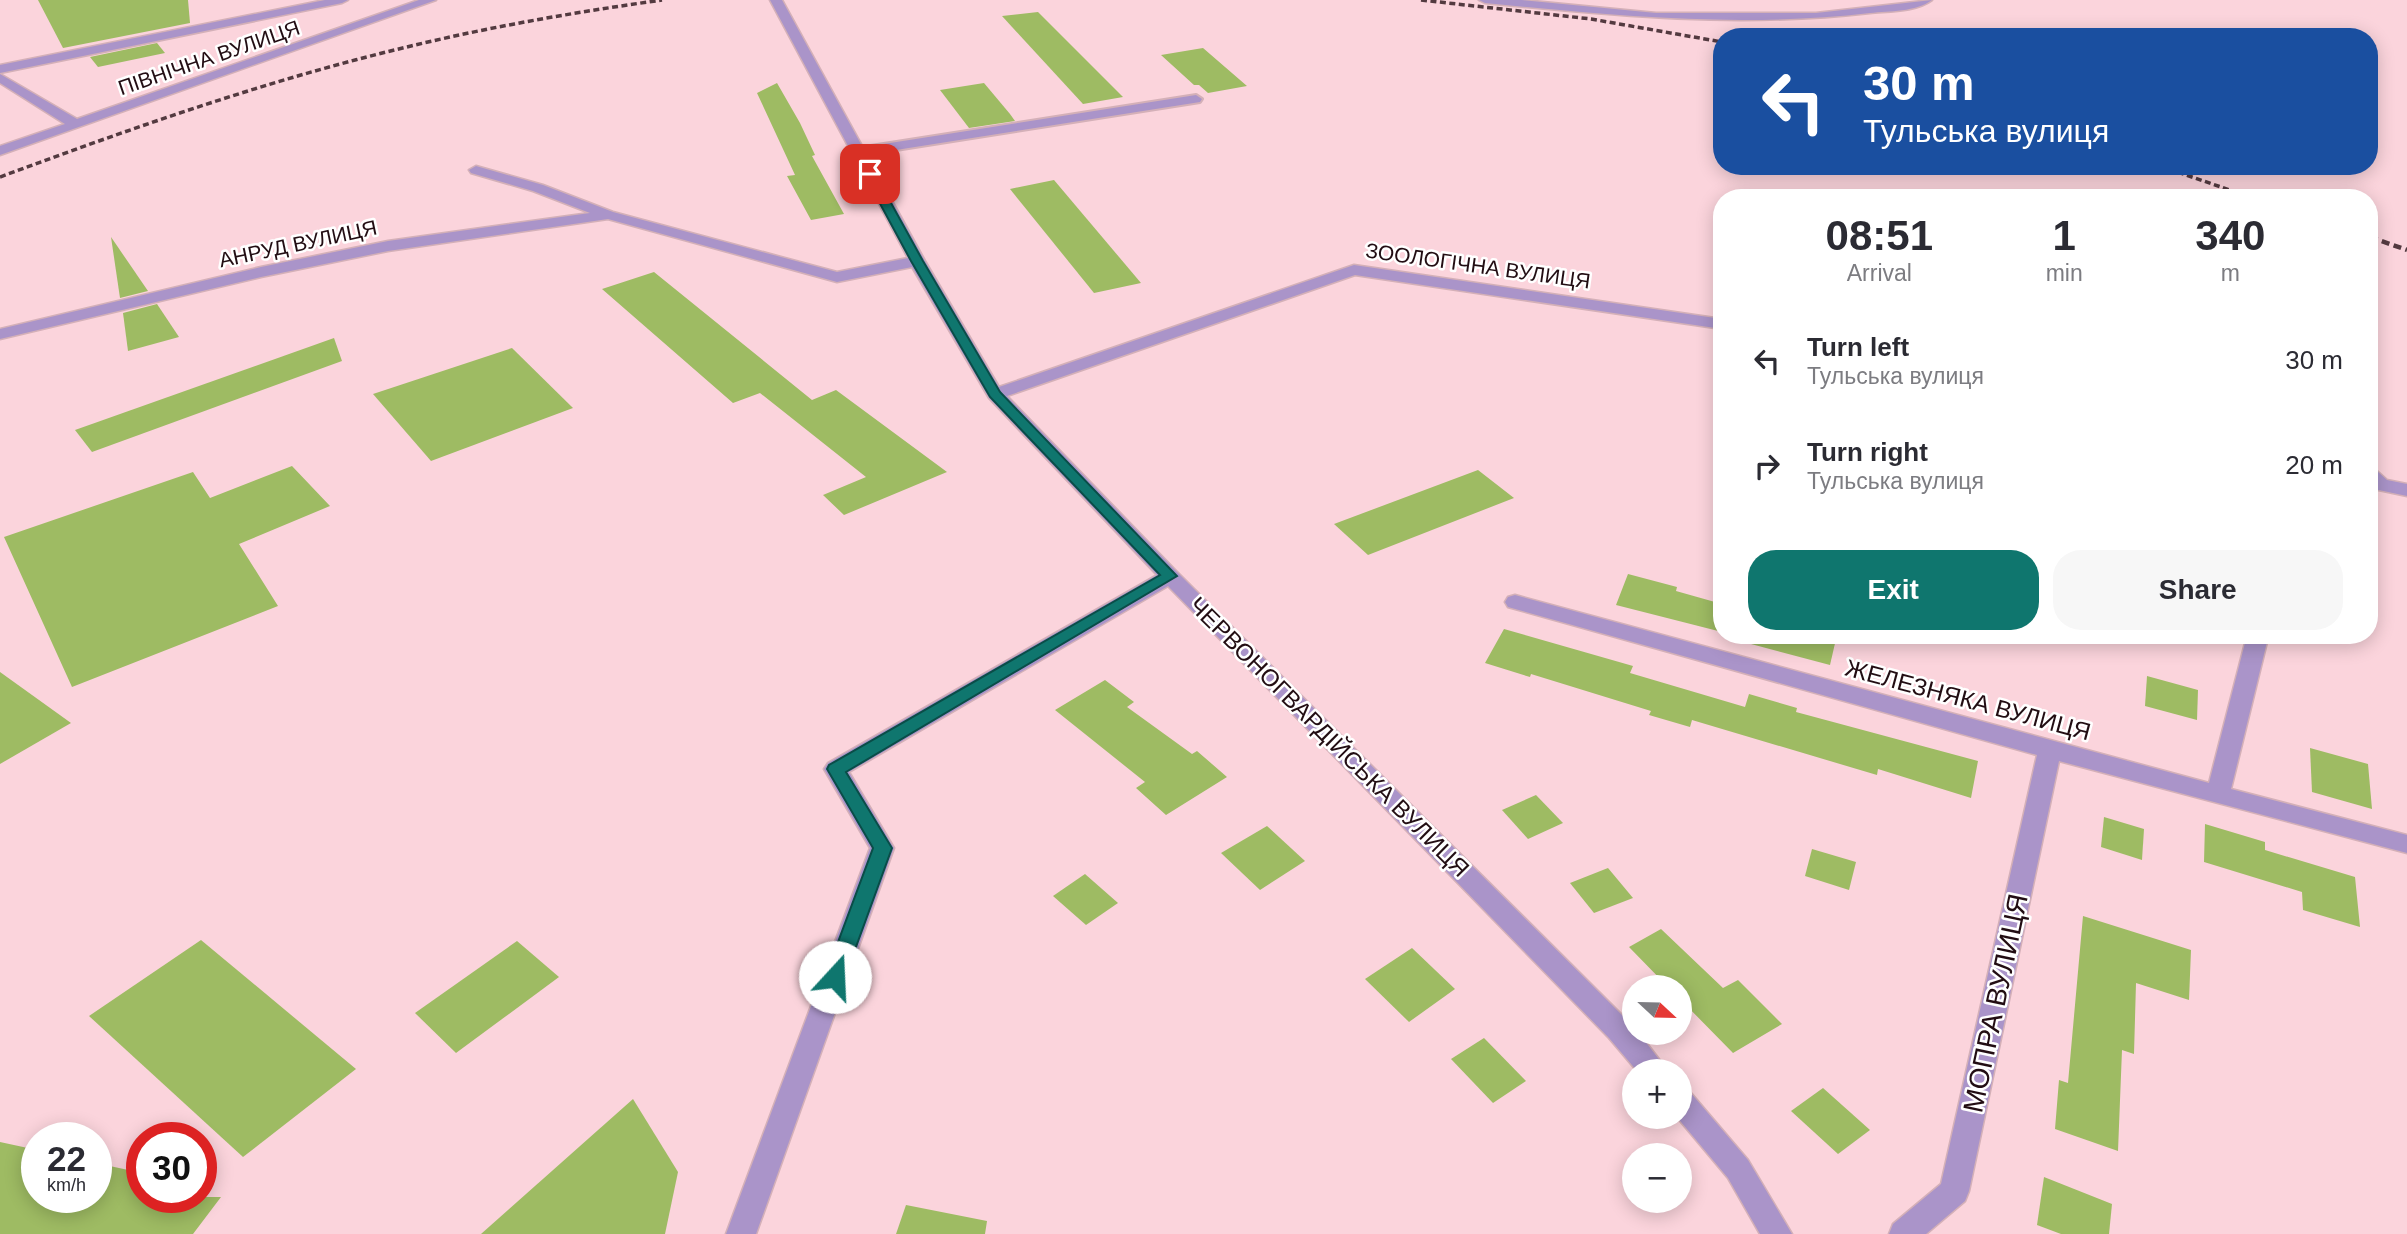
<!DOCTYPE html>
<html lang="en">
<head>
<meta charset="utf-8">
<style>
	:root { --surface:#fff; --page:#f7f7f7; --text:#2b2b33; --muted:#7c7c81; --accent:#0f766e }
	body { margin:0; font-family:Arial,sans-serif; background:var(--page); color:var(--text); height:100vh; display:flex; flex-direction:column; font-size:26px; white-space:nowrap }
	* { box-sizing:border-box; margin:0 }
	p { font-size:23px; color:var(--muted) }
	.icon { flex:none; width:38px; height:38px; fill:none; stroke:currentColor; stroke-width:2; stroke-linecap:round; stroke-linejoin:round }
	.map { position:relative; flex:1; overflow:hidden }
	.drawer { position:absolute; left:1713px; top:189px; width:665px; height:455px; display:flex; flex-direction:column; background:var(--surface); border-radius:28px; box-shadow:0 4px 18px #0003 }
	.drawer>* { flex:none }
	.banner { position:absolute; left:1713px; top:28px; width:665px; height:147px; border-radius:28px; box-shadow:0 4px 18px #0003; background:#1a4fa0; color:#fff; overflow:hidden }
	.needle { width:46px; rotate:112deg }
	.controls { position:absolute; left:1622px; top:975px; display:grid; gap:14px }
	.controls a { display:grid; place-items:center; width:70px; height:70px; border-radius:50%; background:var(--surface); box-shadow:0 4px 18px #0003; font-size:35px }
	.speed { position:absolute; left:21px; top:1122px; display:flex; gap:14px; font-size:35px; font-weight:700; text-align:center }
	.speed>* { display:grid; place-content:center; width:91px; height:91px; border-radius:50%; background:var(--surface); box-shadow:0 4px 18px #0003; line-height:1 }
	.speed small { font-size:18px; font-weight:400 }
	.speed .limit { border:10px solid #d22; background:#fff; color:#111 }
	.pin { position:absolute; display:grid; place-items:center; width:60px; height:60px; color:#fff; margin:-30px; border-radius:14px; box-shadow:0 4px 10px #0006 }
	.me { position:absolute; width:77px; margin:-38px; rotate:20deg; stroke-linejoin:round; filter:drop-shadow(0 0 5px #0008) }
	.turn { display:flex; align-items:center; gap:24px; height:147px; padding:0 35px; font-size:32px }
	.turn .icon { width:91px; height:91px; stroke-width:2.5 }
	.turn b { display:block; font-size:49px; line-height:60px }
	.eta { display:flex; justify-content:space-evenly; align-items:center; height:119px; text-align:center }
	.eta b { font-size:42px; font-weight:700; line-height:49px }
	.primary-button { display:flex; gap:14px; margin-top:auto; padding:14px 35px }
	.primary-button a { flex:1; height:80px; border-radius:28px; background:var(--accent); color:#fff; font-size:28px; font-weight:700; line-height:80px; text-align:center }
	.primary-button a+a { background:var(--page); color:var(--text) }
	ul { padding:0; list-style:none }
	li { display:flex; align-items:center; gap:21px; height:105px; padding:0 35px }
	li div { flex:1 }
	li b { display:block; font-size:26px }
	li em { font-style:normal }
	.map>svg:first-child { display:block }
</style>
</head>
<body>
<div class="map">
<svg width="2407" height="1234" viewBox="0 0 2407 1234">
	<rect width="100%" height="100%" fill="#fbd4dc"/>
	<g fill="#9ebb63">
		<path d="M38,0H188L190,23L63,48Z"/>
		<path d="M1038,12L1123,97L1083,104L1002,16Z"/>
		<path d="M157,43L165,53L98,67L90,57Z"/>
		<path d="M1203,48L1247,86L1208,93L1199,85H1194L1161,55Z"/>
		<path d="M777,83L800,123L815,155L812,156L844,214L811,220L787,176L795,175L757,93Z"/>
		<path d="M984,83L1010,114L1015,121L969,128L940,90Z"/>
		<path d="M1054,180L1141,283L1094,293L1010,189Z"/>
		<path d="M111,237L148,291L120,298Z"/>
		<path d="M654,272L812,400L836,390L947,472L844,515L823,495L866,477L760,393L733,403L602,289Z"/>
		<path d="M157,304L179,337L128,351L123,313Z"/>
		<path d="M334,338L342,361L92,452L75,430Z"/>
		<path d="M512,348L573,408L431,461L373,394Z"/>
		<path d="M292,466L330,506L239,544L278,606L72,687L4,537L193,472L210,498Z"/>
		<path d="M1478,470L1514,498L1368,555L1334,524Z"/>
		<path d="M1628,574L1677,587L1676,591L1722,604V632L1616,605Z"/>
		<path d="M1504,629L1633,666L1630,673L1745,707L1749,694L1797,708L1796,712L1978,761L1971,798L1878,769L1877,775L1692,720L1690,727L1649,715L1651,711L1531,674L1530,677L1485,663Z"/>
		<path d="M1752,635H1822L1836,639L1830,665L1751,644Z"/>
		<path d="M0,672L71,723L0,764Z"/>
		<path d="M2147,676L2198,690L2197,720L2145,706Z"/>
		<path d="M1105,680L1134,702L1127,707L1192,754L1197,751L1227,777L1166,815L1136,788L1145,782L1055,710Z"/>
		<path d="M2310,748L2368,764L2372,809L2312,792Z"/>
		<path d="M1536,795L1563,823L1528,839L1502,810Z"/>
		<path d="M2104,817L2144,829L2142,860L2101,847Z"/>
		<path d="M2205,824L2265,842V850L2355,877L2360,927L2303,910L2302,892L2204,862Z"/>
		<path d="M1267,826L1305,861L1260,890L1221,853Z"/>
		<path d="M1812,849L1856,862L1849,890L1805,876Z"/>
		<path d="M1608,868L1633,898L1594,913L1570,883Z"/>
		<path d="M1085,874L1118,903L1086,925L1053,896Z"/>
		<path d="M2083,916L2191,950L2189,1000L2136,983L2134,1054L2122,1050L2118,1151L2055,1129L2059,1080L2068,1083Z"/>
		<path d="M1661,929L1723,988L1738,980L1782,1024L1733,1053L1680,999V987H1668L1629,947Z"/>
		<path d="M201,940L356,1069L243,1157L89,1016Z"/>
		<path d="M517,941L559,977L456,1053L415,1013Z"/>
		<path d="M1412,948L1455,989L1409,1022L1365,979Z"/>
		<path d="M1484,1038L1526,1081L1493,1103L1451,1059Z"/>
		<path d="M1823,1088L1870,1130L1838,1154L1791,1111Z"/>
		<path d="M633,1099L678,1172L665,1234H481Z"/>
		<path d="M0,1142L37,1150V1197H96V1163L142,1173V1197H221L193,1234H0Z"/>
		<path d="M2044,1177L2112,1204L2109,1234H2061L2037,1225Z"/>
		<path d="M906,1205L987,1221L985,1234H896Z"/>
	</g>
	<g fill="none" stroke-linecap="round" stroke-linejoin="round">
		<g stroke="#d4b0b8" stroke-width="4">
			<path id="lane" d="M1196,95L1202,99L1200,102L858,156L852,152L858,148Z"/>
		</g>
		<g stroke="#d4b0b8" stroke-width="3">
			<g id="street">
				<path d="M325,0H348L342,3L0,73V65Z"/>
				<path d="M419,0H436L0,155V146L65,124L0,83V74L77,119Z"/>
				<path d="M770,0H782L925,261L999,387L1354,265L1722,319V329L1355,275L1007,396L1177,572L1629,1022L1634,1032H1638L1668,1071H1637L1609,1038L1168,586L849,772L894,848L756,1234H726L870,848L824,769L828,763L1157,575L989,398L912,267L837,282L608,219L388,251L261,277L0,339V329L261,267L388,241L590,213L533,191L471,173L469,170L476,166L543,185L613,212L837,272L908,258Z"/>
				<path d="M1479,0H1522L1656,13H1816L1932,0C1916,12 1889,11 1870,13C1740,28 1615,16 1485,3Z"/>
				<path d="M2370,469L2377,471L2387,480L2407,484V496L2374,489L2370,485Z"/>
				<path d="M1515,595L2209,783L2246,639L2249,635H2272L2267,642L2231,789L2407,835V853L2059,761L1969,1191L1965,1201L1926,1234H1889L1893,1224L1941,1184L2037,755L1508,607L1505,602L1508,597Z"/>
				<path d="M1680,1089L1690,1092L1748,1160L1792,1234H1760L1728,1178L1676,1116H1680Z"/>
			</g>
		</g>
		<use href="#lane" fill="#aa94c9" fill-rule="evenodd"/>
		<use href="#street" fill="#aa94c9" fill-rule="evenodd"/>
		<g stroke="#533a40" stroke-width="3.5" stroke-dasharray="6 3.5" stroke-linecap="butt">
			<path d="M1421,0L1591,19L1722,42"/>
			<path d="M2160,166L2253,198"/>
			<path d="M0,177C135,127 271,79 411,46C494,26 577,12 662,0"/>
		</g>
		<path stroke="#533a40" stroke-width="4.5" stroke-dasharray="8 4.5" stroke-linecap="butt" d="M2370,237L2407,250"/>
	</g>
	<path fill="#0f766e" stroke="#0a4d48" stroke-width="2" d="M870,171L875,174L923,261L1000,392L1177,576L846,772L892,848L845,977L842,982L835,985L828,982L825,977L873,848L827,769L829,765L1160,575L990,397L911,261L864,174Z"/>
	<g text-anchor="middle" stroke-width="5" stroke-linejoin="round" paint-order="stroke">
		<g font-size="21" fill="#220d13" stroke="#fff">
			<text transform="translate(209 58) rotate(-19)" y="7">ПІВНІЧНА ВУЛИЦЯ</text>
			<text transform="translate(298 244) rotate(-12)" y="7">АНРУД ВУЛИЦЯ</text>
			<text transform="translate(1478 266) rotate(8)" y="7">ЗООЛОГІЧНА ВУЛИЦЯ</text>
		</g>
		<g font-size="24" fill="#220d13" stroke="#fff">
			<text transform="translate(1968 700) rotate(15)" y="8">ЖЕЛЕЗНЯКА ВУЛИЦЯ</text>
			<text transform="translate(1329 737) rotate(45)" y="8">ЧЕРВОНОГВАРДІЙСЬКА ВУЛИЦЯ</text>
		</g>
		<g font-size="28" fill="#220d13" stroke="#fff">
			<text transform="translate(1995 1003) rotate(-78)" y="10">МОПРА ВУЛИЦЯ</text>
		</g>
	</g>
</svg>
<div class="controls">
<a><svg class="needle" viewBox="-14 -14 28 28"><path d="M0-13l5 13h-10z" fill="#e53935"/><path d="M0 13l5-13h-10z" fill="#7c7c81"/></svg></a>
<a>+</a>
<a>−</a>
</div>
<div class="speed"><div>22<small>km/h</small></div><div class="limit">30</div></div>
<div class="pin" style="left:870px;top:174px;background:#d93025"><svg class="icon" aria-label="arrive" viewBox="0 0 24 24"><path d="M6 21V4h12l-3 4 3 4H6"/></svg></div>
<svg class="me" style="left:835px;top:977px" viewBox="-20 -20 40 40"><circle r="19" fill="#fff"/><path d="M0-13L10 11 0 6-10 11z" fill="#0f766e"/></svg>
<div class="banner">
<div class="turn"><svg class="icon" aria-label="left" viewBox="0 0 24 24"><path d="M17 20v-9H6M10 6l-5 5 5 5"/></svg><div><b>30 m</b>Тульська вулиця</div></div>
</div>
<section class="drawer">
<div class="eta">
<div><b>08:51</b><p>Arrival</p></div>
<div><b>1</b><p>min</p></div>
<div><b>340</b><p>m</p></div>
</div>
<ul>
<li><svg class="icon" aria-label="left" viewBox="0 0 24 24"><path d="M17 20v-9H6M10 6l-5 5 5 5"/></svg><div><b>Turn left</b><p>Тульська вулиця</p></div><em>30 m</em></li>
<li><svg class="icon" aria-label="right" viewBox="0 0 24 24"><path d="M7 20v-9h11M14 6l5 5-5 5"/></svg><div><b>Turn right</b><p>Тульська вулиця</p></div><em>20 m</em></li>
</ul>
<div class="primary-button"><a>Exit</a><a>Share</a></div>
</section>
</div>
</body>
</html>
